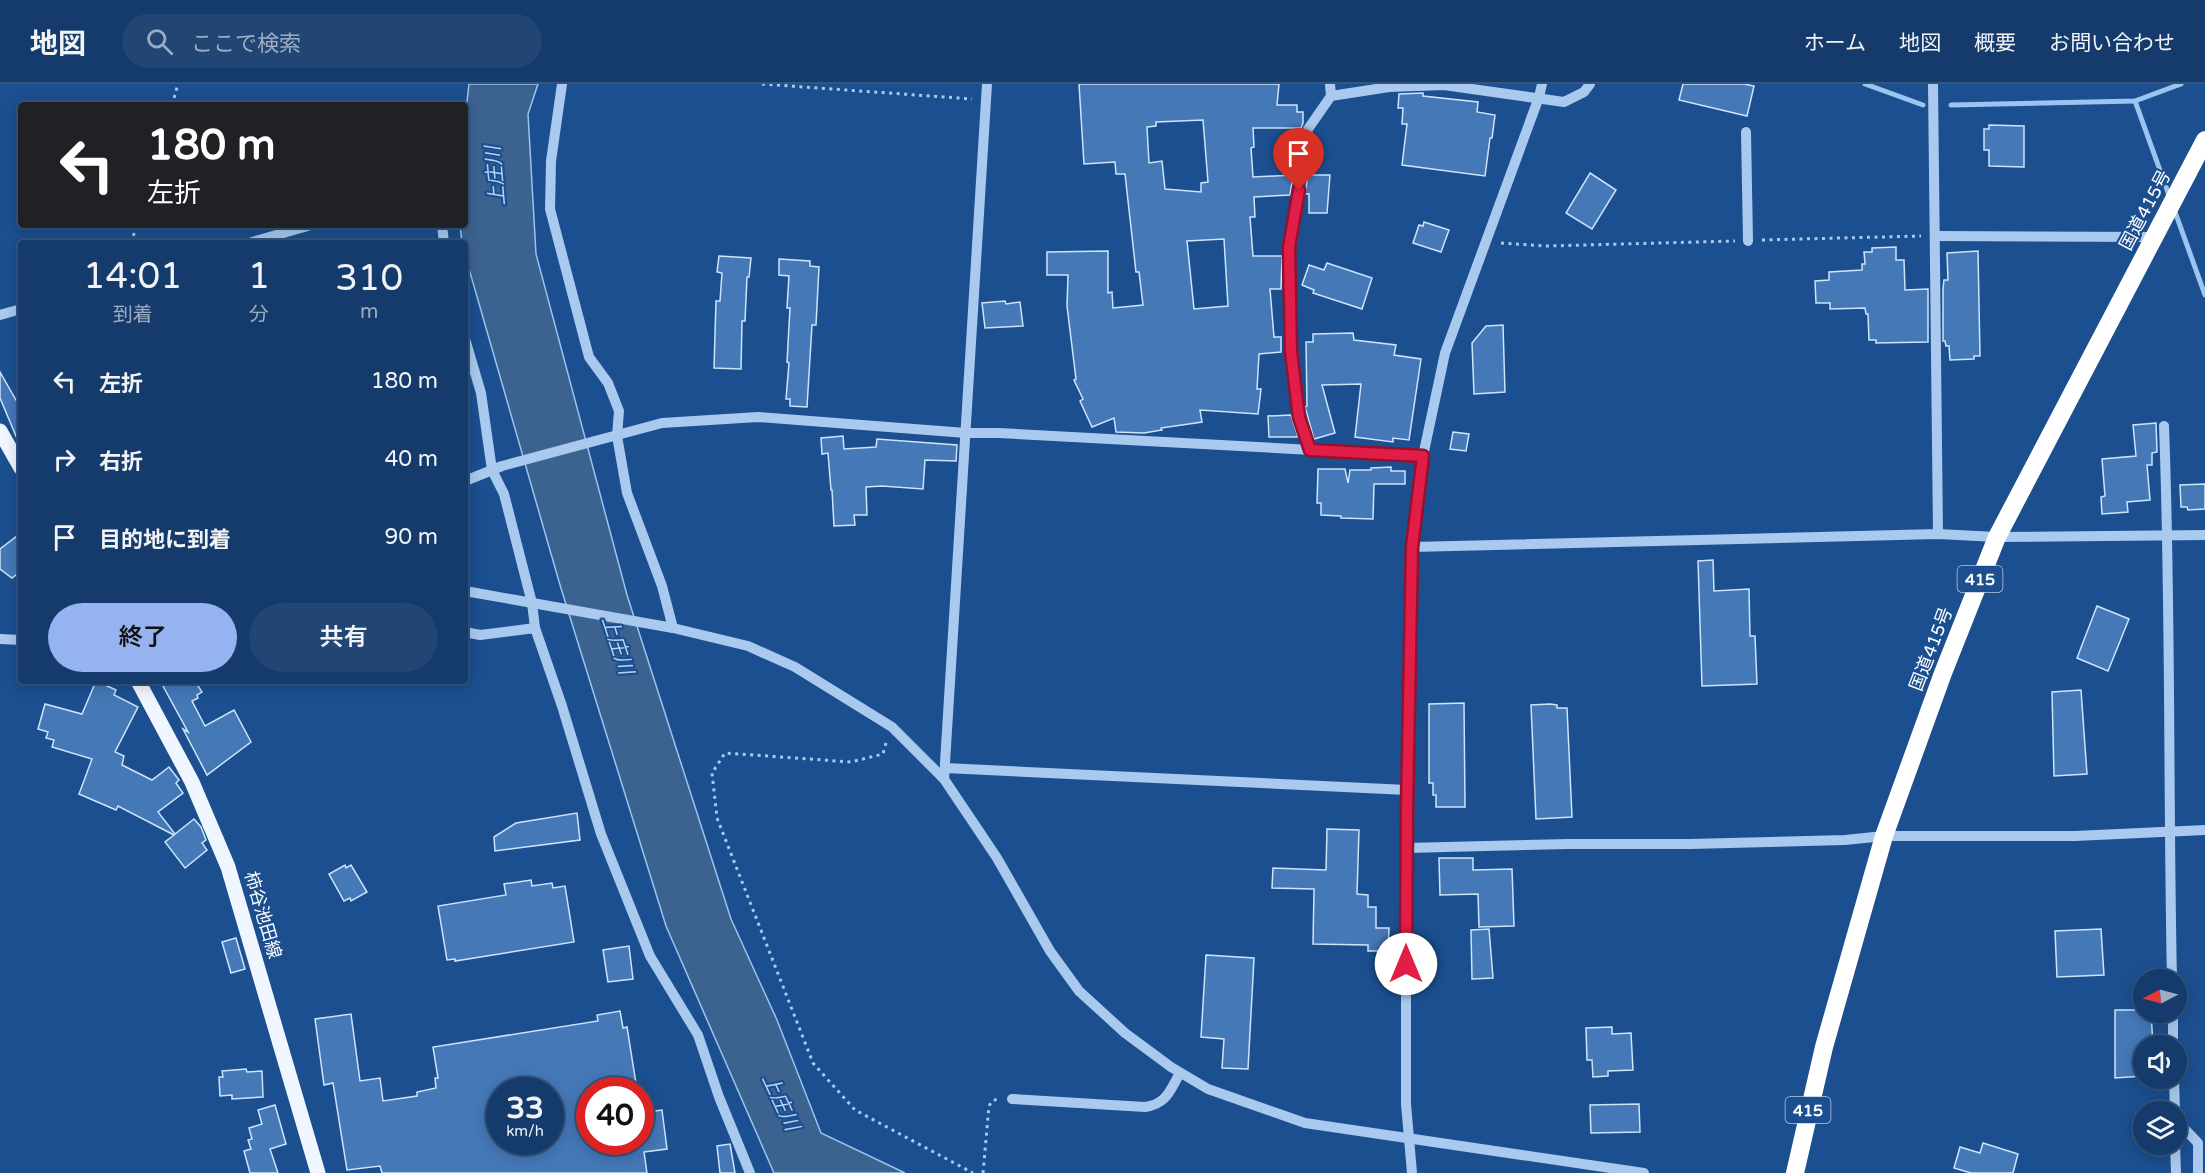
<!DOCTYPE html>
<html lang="ja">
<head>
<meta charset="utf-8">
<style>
	:root { --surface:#143b6b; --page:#214673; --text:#f1f3f6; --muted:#9dadc1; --line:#33557e; --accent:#95b2f1 }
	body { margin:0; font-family:"Varela Round","Noto Sans JP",sans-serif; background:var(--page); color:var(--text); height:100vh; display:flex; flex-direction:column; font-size:22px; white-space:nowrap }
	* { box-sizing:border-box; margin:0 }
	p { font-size:20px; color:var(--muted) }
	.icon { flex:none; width:33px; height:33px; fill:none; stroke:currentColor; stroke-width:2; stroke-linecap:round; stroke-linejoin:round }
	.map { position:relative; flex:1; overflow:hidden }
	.side { position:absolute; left:18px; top:156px; width:450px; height:444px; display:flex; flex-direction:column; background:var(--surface); border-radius:6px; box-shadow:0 3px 15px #0003,0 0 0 2px var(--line) }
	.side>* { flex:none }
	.top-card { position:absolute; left:18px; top:18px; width:450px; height:126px; border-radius:6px; box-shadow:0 3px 15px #0003,0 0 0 2px var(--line); background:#202124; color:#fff; overflow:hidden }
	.needle { width:39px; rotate:264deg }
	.controls { position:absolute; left:2133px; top:885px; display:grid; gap:12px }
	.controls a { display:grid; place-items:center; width:54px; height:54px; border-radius:50%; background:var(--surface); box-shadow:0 3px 15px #0003,0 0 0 2px var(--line); font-size:30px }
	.speed { position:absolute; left:486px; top:993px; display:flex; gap:12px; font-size:30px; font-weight:700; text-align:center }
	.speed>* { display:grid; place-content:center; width:78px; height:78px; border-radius:50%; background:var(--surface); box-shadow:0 3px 15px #0003,0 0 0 2px var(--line); line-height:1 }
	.speed small { font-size:15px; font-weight:400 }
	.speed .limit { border:9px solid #d22; background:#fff; color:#111 }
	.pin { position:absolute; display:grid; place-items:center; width:51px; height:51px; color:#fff; margin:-62px -26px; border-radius:50% 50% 50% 0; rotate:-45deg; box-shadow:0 0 6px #0007 }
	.pin .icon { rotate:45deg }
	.me { position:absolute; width:66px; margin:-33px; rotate:0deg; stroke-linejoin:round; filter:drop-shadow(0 0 4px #0008) }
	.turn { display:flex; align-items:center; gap:21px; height:126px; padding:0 30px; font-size:27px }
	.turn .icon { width:78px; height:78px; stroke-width:2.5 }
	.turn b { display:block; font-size:42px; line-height:51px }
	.eta { display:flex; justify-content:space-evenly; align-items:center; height:102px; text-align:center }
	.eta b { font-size:36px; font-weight:600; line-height:42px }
	.button { display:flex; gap:12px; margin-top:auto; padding:12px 30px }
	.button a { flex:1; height:69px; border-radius:36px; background:var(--accent); color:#111; font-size:24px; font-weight:600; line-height:69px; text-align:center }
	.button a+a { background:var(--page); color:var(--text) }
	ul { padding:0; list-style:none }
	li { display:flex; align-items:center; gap:18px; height:78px; padding:0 30px }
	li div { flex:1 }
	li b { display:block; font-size:22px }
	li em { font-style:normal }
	header { display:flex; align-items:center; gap:36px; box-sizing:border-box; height:84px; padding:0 30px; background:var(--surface); border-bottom:2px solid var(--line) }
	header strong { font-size:28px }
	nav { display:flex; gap:33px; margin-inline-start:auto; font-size:21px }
	.search { width:420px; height:54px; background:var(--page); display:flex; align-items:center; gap:15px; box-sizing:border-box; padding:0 21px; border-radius:33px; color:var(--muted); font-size:22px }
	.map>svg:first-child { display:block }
</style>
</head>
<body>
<header>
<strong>地図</strong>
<div class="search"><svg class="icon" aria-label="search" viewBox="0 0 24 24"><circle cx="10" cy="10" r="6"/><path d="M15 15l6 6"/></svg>ここで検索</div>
<nav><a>ホーム</a><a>地図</a><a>概要</a><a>お問い合わせ</a></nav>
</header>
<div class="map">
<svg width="2205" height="1089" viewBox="0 0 2205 1089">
	<rect width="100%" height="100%" fill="#1b4f8f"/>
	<path fill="#3c6290" stroke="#9cc4f0" stroke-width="1.5" d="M469,0H538L528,30L536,170L627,511L731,835L777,936L821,1049L905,1089H774L666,842L560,501L465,171V159H462L460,141H465V35Z"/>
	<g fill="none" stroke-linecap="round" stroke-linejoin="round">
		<g stroke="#9cc4f0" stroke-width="5">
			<path d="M1865,0L1923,21"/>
			<path d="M2135,17L2170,114"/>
			<path d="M1951,21L2135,17L2181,0"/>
			<path d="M2174,125L2205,211"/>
		</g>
	</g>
	<g fill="#4478b7" stroke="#cfe3fa" stroke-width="1.5" fill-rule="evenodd">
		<path d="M1079,0H1279L1277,21H1297V28H1303V39L1301,44H1253L1254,63L1251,64L1253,93L1293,91L1290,111L1254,113L1255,133H1250L1253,172H1282L1281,205H1270L1274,253H1281V268L1259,270L1257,305H1261L1258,330L1200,326L1202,338L1161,344L1162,346L1144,349L1116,348L1114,334L1092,343L1080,317L1083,315L1074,296L1076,295L1067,222L1068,191H1047V168L1108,167V209L1112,208L1113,224L1143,221L1139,188H1136L1125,90H1116L1115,78L1084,80ZM1203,36L1208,98L1201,99V108L1165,105L1162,77L1149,79L1147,43L1156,42V38ZM1224,155L1228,222L1194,225L1187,157Z"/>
		<path d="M1683,0H1744L1754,2L1747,32L1679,16Z"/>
		<path d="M1423,9V12L1478,18L1477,28L1495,31L1492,54H1490L1485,92L1402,81L1407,40H1402L1403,24H1398L1399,10Z"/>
		<path d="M1989,41L2024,42V83L1989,82V66H1984V45H1989Z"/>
		<path d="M1590,89L1616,106L1592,145L1566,129Z"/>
		<path d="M1308,91H1330L1327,129H1309V110H1305Z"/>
		<path d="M1424,138L1449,146L1441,168L1413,159L1419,141L1423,142Z"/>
		<path d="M1896,163V176H1904L1905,206L1928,205V258L1876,259V256H1869L1868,230H1866L1865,224L1830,225V219H1816L1815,197L1829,196V188L1862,186V180H1865L1864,168H1872V164Z"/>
		<path d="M1978,167L1980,272H1974V275L1950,276L1949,262H1946L1945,257H1943V205L1944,196H1948L1947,169Z"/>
		<path d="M719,172L751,174L749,193H747L745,237H742L741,285L714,284L716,217H720L722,189L717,188Z"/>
		<path d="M779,175L810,177V182L819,183L816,241H812L807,323L790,322V315H786L789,279L787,278L790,224H787L789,192L779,191Z"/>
		<path d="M1327,179L1372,194L1362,225L1313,209L1314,206L1302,201L1309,181L1324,186Z"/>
		<path d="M1005,217L1006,220L1020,218L1023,242L985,244L982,219Z"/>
		<path d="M1503,241L1505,308L1474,310L1472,259L1486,242Z"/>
		<path d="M1353,249L1354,256L1396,261L1394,271L1421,275L1409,356L1393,354V358L1355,353L1361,300L1322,301L1335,349L1314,355L1305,323L1307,322L1306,258H1313V250Z"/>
		<path d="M0,288L16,316L21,314V364L0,314Z"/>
		<path d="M1291,331L1298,353H1269L1268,332Z"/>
		<path d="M2156,339L2157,368L2152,369V381H2147L2150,416L2127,418L2128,428L2102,430L2101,413L2105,412L2102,375L2136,372L2133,341Z"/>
		<path d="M1453,348L1469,350L1466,367L1450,365Z"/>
		<path d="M843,352L844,365L876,363L877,355L957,361L956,377L925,376L923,405L882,402L866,403L867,431H854L855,441L834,442L832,406H831L828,369L822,370L821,354Z"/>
		<path d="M1391,383V387H1405V400H1374L1373,435L1341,434V432L1321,431V419H1317L1318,385H1345L1348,399L1350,386H1371V384Z"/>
		<path d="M2205,400V425L2188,426L2187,423H2181L2180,401Z"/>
		<path d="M21,449V487L12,494L0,485V465Z"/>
		<path d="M1713,476L1714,507L1749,505L1750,552H1755L1757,600L1702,602L1698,477Z"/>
		<path d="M2097,522L2129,535L2108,587L2077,574Z"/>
		<path d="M96,597L116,606L114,611L138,623L115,668L124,672L122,681L152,696L169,683L179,696L176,699L183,709L158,728L175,750L194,735L201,743L206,756L202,759L207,766L185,784L165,758L174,751L118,722L116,726L79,710L92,675L52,663L54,656L46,654L48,648L38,645L45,620L82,630Z"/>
		<path d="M172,597H195L202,608L197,611L198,614L192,617L205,642L234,626L251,658L207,691L183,645L188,648L163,602Z"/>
		<path d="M2081,606L2087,690L2054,692L2052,608Z"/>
		<path d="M1464,619L1465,723H1436V711H1433V699H1429V620Z"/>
		<path d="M1550,620L1557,621V624H1567L1572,733L1536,735L1531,621Z"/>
		<path d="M577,729L580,756L495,767L494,753L516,739Z"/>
		<path d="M1327,745L1359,746L1357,810L1368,811V823H1376V844H1389L1388,867H1368V861L1313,860L1314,805L1272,804L1273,784L1326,786Z"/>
		<path d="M1439,774H1473V786L1512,785L1514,842L1479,843L1478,810L1440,811Z"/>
		<path d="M345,781L346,784L351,781L367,808L351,817L350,814L344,817L329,790Z"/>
		<path d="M531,796L532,802L552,799L553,804L565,802L574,858L455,877V875L447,876L438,822L506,811L504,800Z"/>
		<path d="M1489,845L1493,894L1472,895L1471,846Z"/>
		<path d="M2101,845L2104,891L2057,893L2055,847Z"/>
		<path d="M236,854L245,885L231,889L222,858Z"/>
		<path d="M629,862L633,895L608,898L603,866Z"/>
		<path d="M1206,871L1254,874L1248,985L1222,984L1224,955L1201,953Z"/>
		<path d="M2115,926H2144V928H2151L2153,962H2144V992L2115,994Z"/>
		<path d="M620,927L623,944L627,943L637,1006H590V1058H640V1029L662,1026L667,1065L644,1068L647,1089H382L380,1082L347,1086L333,999L324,1001L315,935L351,930L360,997L380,994L383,1017L417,1012V1008L436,1004L435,994H438L433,963L598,937L597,931ZM500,1006H550V1058H500Z"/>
		<path d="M1612,943V950L1631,949L1633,986L1608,987V992L1593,993L1592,976H1587L1586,944Z"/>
		<path d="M246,985L247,988L262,987L263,1013L232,1015V1011L220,1012L219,993H223L222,987Z"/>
		<path d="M1639,1020L1640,1048L1591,1049L1590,1021Z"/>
		<path d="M275,1021L286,1060L270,1065L278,1089H250L244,1067L251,1065L248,1056L252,1055L249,1044L262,1040L258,1026Z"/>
		<path d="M1983,1059L2018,1070L2013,1089H1971L1954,1084L1960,1063L1980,1069Z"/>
		<path d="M730,1060L735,1089H720L717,1062Z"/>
	</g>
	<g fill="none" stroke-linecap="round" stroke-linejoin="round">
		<g stroke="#a9c9ee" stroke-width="3" stroke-dasharray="3 4.5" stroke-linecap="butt">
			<path d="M762,0L972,15"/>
			<path d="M172,21L178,0"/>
			<path d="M1762,156L1921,152"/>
			<path d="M131,159L137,141"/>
			<path d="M1501,159L1547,162L1735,157"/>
			<path d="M886,659L883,670L851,678L725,669L712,689L717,734L813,979L855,1026L973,1089"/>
			<path d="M983,1089L989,1022L992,1017L998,1015"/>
		</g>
		<g stroke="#a9c9ee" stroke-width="10">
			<path d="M562,0L551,77L550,125L589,273L608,299L619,327L617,352L627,409L662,502L673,544"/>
			<path d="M1933,0L1938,450"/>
			<path d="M1331,12L1389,3L1444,1L1564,18L1584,8L1590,0"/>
			<path d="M1746,48L1748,157"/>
			<path d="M442,141L444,159"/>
			<path d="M1936,152L2154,153"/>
			<path d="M249,159L311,141"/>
			<path d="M0,231L21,225"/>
			<path d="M465,255L481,309L492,386L504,410L532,519L535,544"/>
			<path d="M2164,342C2171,526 2168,711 2172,896"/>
			<path d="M1310,366L1299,333L1291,268L1289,163L1308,45L1331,12L1330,0"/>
			<path d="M465,397L502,382L662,339L758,333L966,349H999L1423,372"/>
			<path d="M1412,463L1938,450L1997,453L2205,451"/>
			<path d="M465,507L673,544L748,562L795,583L892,643L944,695L997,774L1050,867L1079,907L1125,949L1171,983L1208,1005L1305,1039L1644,1089"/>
			<path d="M465,548L480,551L535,544L562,622L601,750L650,872L698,951L719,1013L750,1089"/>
			<path d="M0,555L21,556"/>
			<path d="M945,684L1407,706"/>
			<path d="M944,695L987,0"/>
			<path d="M1406,764L1569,760H1690L1845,756L1884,752H2075L2205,746"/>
			<path d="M2173,928V962"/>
			<path d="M2174,994L2175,1028"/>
			<path d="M1012,1015L1145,1023C1167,1020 1170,1006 1180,989"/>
			<path d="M2176,1036L2198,1059V1089"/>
			<path d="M2175,1060L2176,1089"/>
			<path d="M1412,1089L1406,1020V764L1412,463L1423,372L1445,269L1539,13L1542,0"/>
		</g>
		<g stroke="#f0f6ff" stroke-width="15">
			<path d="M0,347L21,384"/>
			<path d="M138,597L192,698L228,783L318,1089"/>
		</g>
		<path stroke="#fff" stroke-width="18" d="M1795,1089L1824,963L1884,752L1943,589L1997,453L2205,56"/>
	</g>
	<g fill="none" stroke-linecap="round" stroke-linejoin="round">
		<g stroke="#92132f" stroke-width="15">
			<path id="route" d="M1299,106L1289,163L1291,268L1299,333L1310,366L1423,372L1412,463L1407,725L1406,880"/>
		</g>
		<use href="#route" stroke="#e11d48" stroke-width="10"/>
	</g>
	<g text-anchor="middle" stroke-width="4.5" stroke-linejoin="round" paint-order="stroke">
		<g fill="#1b4f8f" stroke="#bbcadd" stroke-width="1.5">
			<rect x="1957.5" y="482" width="45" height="26" rx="4.5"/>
			<rect x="1785.5" y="1013" width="45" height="26" rx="4.5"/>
		</g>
		<g font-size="16" font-weight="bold" fill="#fff">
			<text x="1980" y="501">415</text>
			<text x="1808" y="1032">415</text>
		</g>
		<g font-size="18" fill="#fff" stroke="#1b4f8f">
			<text transform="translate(2145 126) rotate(-62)" y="6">国道415号</text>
			<text transform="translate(1931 565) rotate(-69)" y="6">国道415号</text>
			<text transform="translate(263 831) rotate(74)" y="6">柿谷池田線</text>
		</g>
		<g font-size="20" font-style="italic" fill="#b5d3f5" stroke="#1b4f8f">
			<text transform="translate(495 92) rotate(-95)" y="7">上庄川</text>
			<text transform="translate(618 561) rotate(72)" y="7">上庄川</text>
			<text transform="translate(781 1018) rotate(65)" y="7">上庄川</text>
		</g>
	</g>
</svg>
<div class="controls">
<a><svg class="needle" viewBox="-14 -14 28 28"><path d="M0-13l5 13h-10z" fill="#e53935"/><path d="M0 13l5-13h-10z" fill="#9dadc1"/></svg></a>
<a><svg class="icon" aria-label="sound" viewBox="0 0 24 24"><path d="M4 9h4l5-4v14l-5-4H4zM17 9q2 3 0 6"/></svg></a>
<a><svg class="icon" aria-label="layers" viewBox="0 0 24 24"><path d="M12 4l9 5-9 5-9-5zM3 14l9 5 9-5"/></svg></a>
</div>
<div class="speed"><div>33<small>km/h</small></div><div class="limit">40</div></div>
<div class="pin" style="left:1299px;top:106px;background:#d93025"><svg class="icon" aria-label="arrive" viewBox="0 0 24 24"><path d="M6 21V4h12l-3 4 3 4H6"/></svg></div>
<svg class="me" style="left:1406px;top:880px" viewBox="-20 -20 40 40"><circle r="19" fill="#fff"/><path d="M0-13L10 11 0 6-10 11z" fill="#e11d48"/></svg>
<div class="top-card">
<div class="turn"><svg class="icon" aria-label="left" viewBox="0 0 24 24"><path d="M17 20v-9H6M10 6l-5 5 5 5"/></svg><div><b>180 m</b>左折</div></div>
</div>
<section class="side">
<div class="eta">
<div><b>14:01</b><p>到着</p></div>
<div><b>1</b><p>分</p></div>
<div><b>310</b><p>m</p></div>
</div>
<ul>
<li><svg class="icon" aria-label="left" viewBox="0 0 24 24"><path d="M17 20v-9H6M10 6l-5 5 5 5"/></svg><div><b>左折</b></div><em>180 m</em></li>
<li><svg class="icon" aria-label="right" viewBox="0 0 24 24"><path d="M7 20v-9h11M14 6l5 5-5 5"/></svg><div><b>右折</b></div><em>40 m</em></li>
<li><svg class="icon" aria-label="arrive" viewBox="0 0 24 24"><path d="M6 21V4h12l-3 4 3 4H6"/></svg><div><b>目的地に到着</b></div><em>90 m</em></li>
</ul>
<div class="button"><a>終了</a><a>共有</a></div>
</section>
</div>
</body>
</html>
